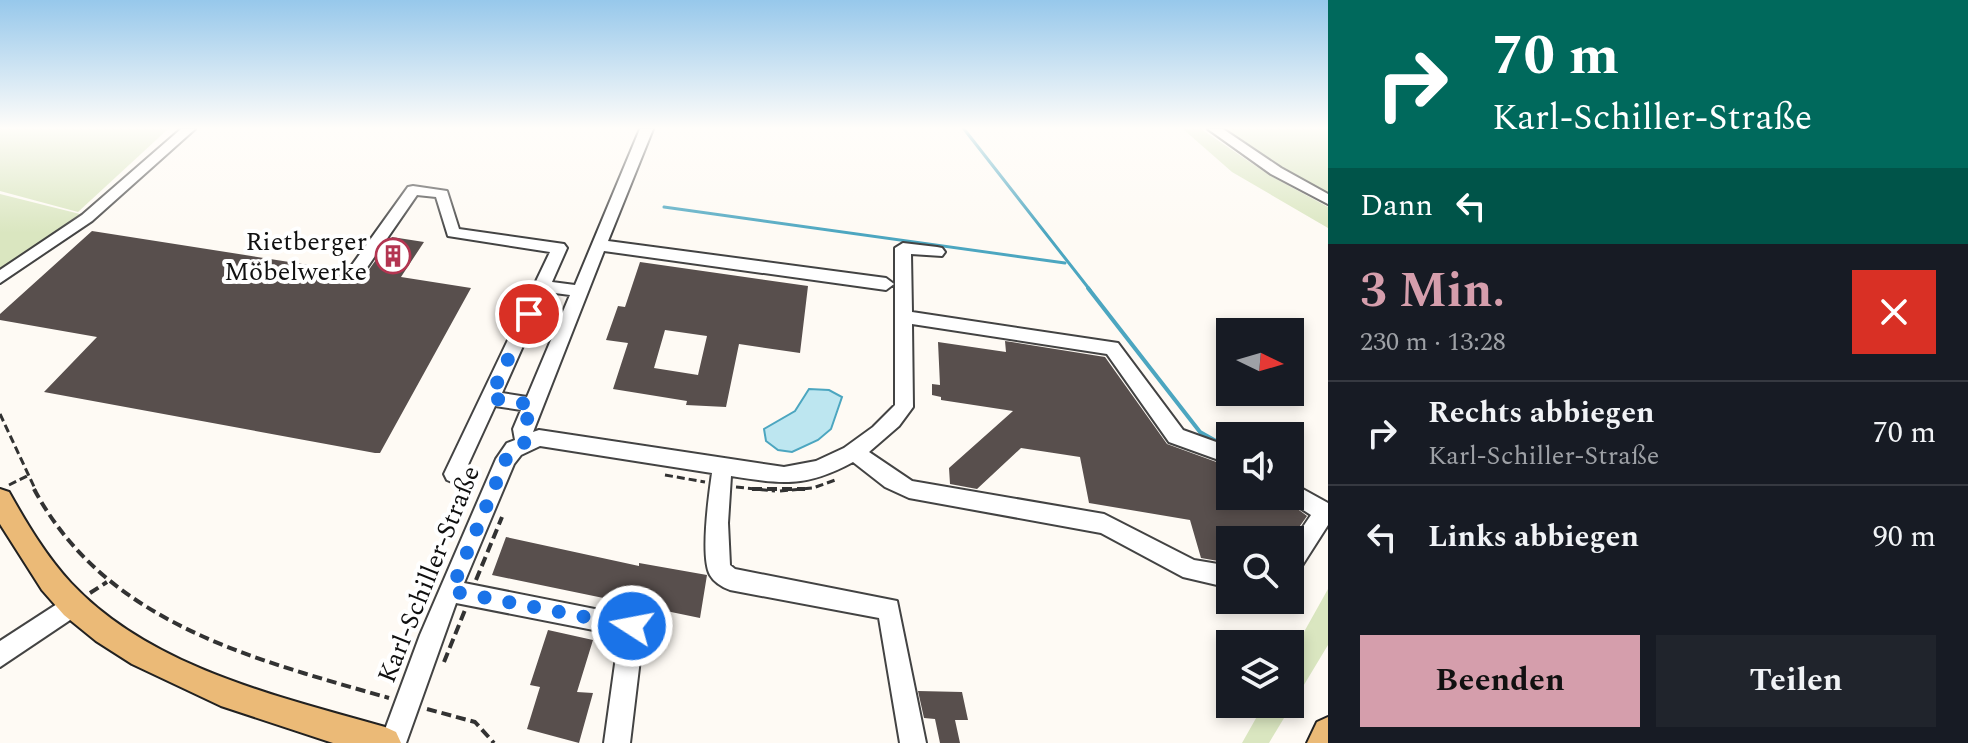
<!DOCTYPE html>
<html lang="de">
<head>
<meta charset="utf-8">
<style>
	:root { --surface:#171b24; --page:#20242c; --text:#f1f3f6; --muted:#9ea1a6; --line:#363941; --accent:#d59eac }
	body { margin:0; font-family:Spectral,serif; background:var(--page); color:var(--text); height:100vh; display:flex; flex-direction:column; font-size:30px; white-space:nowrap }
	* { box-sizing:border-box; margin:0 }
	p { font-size:26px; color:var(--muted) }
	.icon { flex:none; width:44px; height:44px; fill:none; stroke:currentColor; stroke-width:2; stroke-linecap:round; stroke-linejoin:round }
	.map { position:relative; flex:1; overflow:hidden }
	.details { display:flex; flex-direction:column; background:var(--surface); width:640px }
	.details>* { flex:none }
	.banner { background:#00695c; color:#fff; overflow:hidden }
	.needle { width:52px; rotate:95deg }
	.fabs { position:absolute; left:1216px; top:318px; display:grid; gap:16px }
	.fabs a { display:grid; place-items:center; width:88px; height:88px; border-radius:0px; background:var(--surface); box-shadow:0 4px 12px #0003; font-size:40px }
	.pin { position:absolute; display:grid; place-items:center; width:68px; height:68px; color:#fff; margin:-34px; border:4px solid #fff; border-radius:50%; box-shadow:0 2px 8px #0007 }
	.me { position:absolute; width:88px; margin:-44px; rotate:281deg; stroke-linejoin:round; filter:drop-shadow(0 0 6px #0008) }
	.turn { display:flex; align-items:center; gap:28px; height:168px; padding:0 32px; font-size:36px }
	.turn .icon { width:104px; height:104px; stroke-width:2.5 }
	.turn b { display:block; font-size:56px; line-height:68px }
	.then { display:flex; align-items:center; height:76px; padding:0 32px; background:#0003; gap:16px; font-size:30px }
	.round { display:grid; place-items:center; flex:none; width:84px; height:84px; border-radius:0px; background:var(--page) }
	.summary { display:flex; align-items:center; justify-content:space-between; height:136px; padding:0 32px }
	h1 { font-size:48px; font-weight:700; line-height:60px; color:var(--accent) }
	.primary-button { display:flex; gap:16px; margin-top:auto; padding:16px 32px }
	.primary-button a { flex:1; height:92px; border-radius:0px; background:var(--accent); color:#111; font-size:32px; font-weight:700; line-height:92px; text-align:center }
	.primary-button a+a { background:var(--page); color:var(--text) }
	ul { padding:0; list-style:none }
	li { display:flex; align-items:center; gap:24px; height:104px; padding:0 32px; border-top:2px solid var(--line) }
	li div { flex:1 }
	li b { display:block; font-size:30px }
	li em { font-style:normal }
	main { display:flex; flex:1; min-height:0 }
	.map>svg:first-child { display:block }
</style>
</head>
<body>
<main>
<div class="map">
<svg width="1328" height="743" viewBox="0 0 1328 743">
	<rect width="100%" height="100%" fill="#fefaf4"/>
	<g fill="#dae6c0">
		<path d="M0,129H168L78,212L0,191Z"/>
		<path d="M1183,129H1201L1269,175L1328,207V228L1232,172Z"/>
		<path d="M1225,129H1328V193L1284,169Z"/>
		<path d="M0,194L84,215L0,272Z"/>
		<path d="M1328,589V645L1269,743H1242L1264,704H1290V657Z"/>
	</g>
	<path fill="#bde6f0" stroke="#4ca6c0" stroke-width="2" d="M809,389L829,390L842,397L831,429L818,440L792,452L778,450L766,441L764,429L795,411Z"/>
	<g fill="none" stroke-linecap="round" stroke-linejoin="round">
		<g stroke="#4ca6c0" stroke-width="3">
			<path d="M964,129L1090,290"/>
			<path d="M664,207L1065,263"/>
		</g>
		<path stroke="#4ca6c0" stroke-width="4" d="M1088,288L1200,432L1230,449"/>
	</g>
	<g fill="#584f4d" fill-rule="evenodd">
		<path d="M92,231L360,273L368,271L392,237L424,242L401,277L471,288L380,453H375L44,392L97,337L0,320V314Z"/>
		<path d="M640,262L808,286L800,353L739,344L726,407L686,405L687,401L613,389L628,343L606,340L618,306L625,307ZM665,330L707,336L698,375L654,368Z"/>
		<path d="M1005,341L1105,357L1167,444L1230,467V496H1280L1307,516L1290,540H1230V563L1201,558L1190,520L1089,503L1080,457L1021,448L977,489L950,484L949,468L1013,411L941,400V397L932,395V384L940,385L938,342L1006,352Z"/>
		<path d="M506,537L639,566V563L707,575L700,618L492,575Z"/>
		<path d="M548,630L593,640L577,692L593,693L579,743L527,729L540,687L530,685Z"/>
		<path d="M918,691L962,692L968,720H955L960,743H940L935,719L924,718Z"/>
	</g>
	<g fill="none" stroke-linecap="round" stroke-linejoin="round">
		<g stroke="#434343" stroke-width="4">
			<g id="minor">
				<path d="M181,129H195L92,221L0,283V270L82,215Z"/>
				<path d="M640,129H653L608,241L886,278L894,284L886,290L604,251L533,432L539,430L784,467L816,461L844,448L873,427L895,405V248L903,243L937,247L942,248L945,252L942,256L911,254L912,312L1118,343L1183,430L1230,447V464L1169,442L1107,354L912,324L913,407L899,426L869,452L912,481L1104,514L1194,560L1230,566V588L1183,577L1101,533L909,498L885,487L853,462C805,488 782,484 731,476L728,523L730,565L735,569L897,601L926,743H900L879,618L730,590C722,587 714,582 710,575C700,557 709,494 712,473L540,446L521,455L514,464L464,583L640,618L644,626L630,743H604L619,635L456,603L406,743H380L420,635L496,459L507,443L515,440L513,429L521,410L495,406L461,480L454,483L447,480L444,474L550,252L448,236L436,197L417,195L366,269L360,270L352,265L408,187L413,186L447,191L459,229L564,244L567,248L552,282L575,285ZM547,292L570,295L527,397L502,393Z"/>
				<path d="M1208,129H1223L1281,168L1328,194V204L1271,174Z"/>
				<path d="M1290,482L1328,503V525L1298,572L1290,575V546L1311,515L1283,497L1290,496Z"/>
				<path d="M74,593L82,596L85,604L82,612L0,667V641Z"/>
			</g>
		</g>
		<g stroke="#212121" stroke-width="4">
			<g id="major">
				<path d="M0,489L9,492C27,524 46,556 71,583C151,668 277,696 385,727L396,732L401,743H333L221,706L132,664L96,641L64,615L42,590L0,524Z"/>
				<path d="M1328,717V743H1307L1317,722Z"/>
			</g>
		</g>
		<g stroke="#323232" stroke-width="3" stroke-dasharray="8 4" stroke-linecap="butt">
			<path d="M0,414L36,491"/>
			<path d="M665,475L705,482"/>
			<path d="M9,485L27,476"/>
			<path d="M736,487L775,491"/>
			<path d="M780,491L813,488L838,479"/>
		</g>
		<g stroke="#323232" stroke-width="4" stroke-dasharray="10 5" stroke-linecap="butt">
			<path d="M34,489C106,624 254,659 389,698"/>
			<path d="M752,489H805"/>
			<path d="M476,580L502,517"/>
			<path d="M90,593L107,582"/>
			<path d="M444,662L465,610"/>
			<path d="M427,709L475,722L494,743"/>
		</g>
		<use href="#minor" fill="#fff" fill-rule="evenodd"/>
		<use href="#major" fill="#ebba77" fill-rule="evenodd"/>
	</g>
	<linearGradient id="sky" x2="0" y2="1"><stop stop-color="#97c8eb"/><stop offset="0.55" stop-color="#fffdfa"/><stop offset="1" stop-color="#fffdfa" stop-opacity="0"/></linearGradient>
	<rect width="1328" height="233" fill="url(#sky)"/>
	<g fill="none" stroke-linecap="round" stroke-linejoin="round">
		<path stroke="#1a73e8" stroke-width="14" stroke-dasharray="0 25.2" d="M529,314L490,398L533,405L523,429L525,442L506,459L451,591L632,626"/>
	</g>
	<defs>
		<g id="building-ring" transform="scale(1.8)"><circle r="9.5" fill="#fff" stroke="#b33551" stroke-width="1.5"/><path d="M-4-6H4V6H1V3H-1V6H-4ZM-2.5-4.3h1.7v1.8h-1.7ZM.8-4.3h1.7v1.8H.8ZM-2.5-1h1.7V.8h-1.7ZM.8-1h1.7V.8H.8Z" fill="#b33551"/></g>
	</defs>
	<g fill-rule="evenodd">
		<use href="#building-ring" x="393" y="256"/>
	</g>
	<g text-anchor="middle" stroke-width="8" stroke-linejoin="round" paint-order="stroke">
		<g font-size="26" fill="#101010" stroke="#fff" text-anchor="end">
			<text x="367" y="250">Rietberger<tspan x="367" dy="30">Möbelwerke</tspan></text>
		</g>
		<g font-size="26" fill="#101010" stroke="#fff">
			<text transform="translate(428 574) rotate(-68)" y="9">Karl-Schiller-Straße</text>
		</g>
	</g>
</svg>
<div class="fabs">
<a><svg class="needle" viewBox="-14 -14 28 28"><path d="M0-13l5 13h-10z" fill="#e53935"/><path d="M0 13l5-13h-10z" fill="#9ea1a6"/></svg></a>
<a><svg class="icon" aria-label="sound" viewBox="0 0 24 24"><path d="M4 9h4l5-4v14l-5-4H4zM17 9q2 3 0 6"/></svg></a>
<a><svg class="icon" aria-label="search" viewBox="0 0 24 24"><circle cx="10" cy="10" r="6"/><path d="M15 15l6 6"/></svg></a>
<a><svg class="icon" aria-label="layers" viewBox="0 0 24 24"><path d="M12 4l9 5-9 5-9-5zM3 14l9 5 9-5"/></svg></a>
</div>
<div class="pin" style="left:529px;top:314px;background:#d93025"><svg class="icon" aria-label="arrive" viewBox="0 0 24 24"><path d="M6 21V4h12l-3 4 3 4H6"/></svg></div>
<svg class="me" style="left:632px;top:626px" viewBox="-20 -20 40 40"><circle r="17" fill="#1a73e8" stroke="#fff" stroke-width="3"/><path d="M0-11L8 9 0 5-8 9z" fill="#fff"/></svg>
</div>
<section class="details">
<div class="banner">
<div class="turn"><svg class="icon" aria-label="right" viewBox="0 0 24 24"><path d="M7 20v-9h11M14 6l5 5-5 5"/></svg><div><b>70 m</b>Karl-Schiller-Straße</div></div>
<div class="then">Dann<svg class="icon" aria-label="left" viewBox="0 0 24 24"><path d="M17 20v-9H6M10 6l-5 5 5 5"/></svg></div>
</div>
<div class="summary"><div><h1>3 Min.</h1><p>230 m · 13:28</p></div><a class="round" style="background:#d93025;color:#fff"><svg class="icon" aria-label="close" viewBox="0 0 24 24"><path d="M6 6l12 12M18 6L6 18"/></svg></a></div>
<ul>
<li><svg class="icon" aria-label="right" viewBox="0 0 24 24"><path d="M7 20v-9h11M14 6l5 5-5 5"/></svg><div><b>Rechts abbiegen</b><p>Karl-Schiller-Straße</p></div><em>70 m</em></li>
<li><svg class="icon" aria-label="left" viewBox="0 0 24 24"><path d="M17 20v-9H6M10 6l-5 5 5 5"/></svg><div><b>Links abbiegen</b></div><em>90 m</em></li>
</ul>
<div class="primary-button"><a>Beenden</a><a>Teilen</a></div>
</section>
</main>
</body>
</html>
